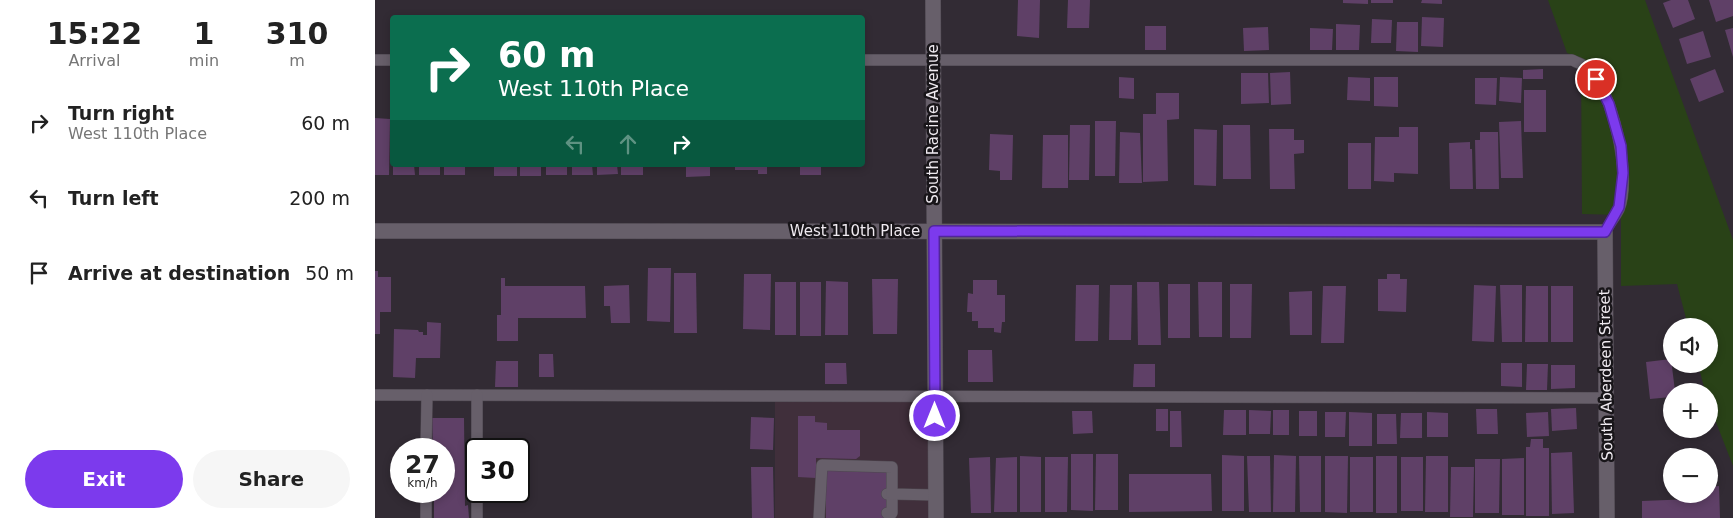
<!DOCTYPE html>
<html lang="en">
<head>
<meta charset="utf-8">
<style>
	:root { --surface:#fff; --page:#f6f6f6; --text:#222; --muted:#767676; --accent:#7c3aed }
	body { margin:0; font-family:"DejaVu Sans",sans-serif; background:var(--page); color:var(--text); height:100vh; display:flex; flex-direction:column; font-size:19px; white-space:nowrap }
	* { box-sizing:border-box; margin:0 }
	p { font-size:16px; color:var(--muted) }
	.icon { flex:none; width:28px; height:28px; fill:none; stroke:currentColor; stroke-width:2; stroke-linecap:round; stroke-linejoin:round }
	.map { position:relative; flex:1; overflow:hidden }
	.panel { display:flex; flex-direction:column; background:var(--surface); width:375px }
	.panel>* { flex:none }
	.hud { position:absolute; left:15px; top:15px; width:475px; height:152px; border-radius:5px; box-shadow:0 2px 8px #0003; background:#0b6e4f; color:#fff; overflow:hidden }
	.buttons { position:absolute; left:1288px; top:318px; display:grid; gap:10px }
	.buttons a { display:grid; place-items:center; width:55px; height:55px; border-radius:50%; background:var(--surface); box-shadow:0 2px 8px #0003; font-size:25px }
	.speed { position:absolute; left:15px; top:438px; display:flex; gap:10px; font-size:25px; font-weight:700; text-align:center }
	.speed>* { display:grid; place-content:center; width:65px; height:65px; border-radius:50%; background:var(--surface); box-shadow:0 2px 8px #0003; line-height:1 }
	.speed small { font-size:12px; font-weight:400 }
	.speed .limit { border:2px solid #111; border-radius:8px; background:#fff; color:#111 }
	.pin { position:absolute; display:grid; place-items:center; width:42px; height:42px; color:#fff; margin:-21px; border:2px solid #fff; border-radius:50%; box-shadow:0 1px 5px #0007 }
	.me { position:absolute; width:55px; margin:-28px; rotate:0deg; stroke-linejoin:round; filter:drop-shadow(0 0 4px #0008) }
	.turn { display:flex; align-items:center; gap:18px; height:105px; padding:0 25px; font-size:22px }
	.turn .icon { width:65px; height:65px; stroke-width:2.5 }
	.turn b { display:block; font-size:35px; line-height:42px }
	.lanes { display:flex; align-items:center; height:48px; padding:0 25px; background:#0003; justify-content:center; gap:25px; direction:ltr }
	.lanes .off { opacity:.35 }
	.eta { display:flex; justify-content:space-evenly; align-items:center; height:85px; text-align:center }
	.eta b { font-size:30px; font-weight:700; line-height:35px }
	.cta { display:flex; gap:10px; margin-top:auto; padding:10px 25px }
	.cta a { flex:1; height:58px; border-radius:30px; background:var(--accent); color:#fff; font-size:20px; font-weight:700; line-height:58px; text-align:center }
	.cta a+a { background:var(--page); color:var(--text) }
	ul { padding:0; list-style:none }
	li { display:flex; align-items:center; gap:15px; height:75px; padding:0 25px }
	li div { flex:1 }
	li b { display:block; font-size:19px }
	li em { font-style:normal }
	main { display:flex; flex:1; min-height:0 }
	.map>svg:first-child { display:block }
</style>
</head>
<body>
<main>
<section class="panel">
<div class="eta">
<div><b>15:22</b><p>Arrival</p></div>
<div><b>1</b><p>min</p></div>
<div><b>310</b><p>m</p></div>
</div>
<ul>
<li><svg class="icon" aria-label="right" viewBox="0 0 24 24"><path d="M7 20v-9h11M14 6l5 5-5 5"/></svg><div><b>Turn right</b><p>West 110th Place</p></div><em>60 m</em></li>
<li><svg class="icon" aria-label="left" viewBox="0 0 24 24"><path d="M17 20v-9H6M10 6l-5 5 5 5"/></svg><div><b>Turn left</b></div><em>200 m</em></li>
<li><svg class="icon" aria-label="arrive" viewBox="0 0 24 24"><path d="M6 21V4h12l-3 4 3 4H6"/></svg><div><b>Arrive at destination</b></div><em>50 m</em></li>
</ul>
<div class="cta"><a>Exit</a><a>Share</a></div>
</section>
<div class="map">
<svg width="1358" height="518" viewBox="0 0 1358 518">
	<rect width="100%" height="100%" fill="#322b34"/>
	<path fill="#402f3b" d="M561,400V518H400V401Z"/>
	<path fill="#294217" d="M1173,0H1270L1358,240V466L1334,404V391H1330L1323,364H1334V326H1313L1302,284L1246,286V215L1207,214L1206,58L1192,53Z"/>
	<g fill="#5f4067">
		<path d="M643,0H665L664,38L642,36Z"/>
		<path d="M693,0H715L714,28H692Z"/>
		<path d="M968,0H993V4L968,3Z"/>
		<rect x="996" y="0" width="22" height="3"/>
		<path d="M1047,0H1067V4L1046,3Z"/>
		<path d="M1296,0H1313L1320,19L1298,28L1288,3Z"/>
		<path d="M1334,0H1358V16L1341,22Z"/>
		<path d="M1047,17L1069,18L1068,47L1046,46Z"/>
		<path d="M997,19L1017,20L1016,43H996Z"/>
		<path d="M1022,22H1043V52L1021,51Z"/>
		<path d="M961,24L985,25L984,50H961Z"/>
		<rect x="770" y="26" width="21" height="24"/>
		<path d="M893,27L894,50L869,51L868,28Z"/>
		<path d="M935,28L958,29L957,50H935Z"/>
		<path d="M1358,28V57L1350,30Z"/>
		<path d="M1328,31L1336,57L1312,64L1304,39Z"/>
		<path d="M1168,69V79H1148V70Z"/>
		<path d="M1340,69L1349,92L1324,102L1315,79Z"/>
		<path d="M915,72L916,104L896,105L895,73Z"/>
		<path d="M866,73H893L894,103L866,104Z"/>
		<path d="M744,77L759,78V99L744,98Z"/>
		<path d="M973,77L995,78V101L972,100Z"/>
		<path d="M999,77H1023V107L999,106Z"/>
		<path d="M1125,77L1147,78L1146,103L1124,101Z"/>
		<path d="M1100,78H1122L1121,105L1100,104Z"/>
		<rect x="1149" y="90" width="22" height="42"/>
		<path d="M781,93H804V119L792,120L793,181L768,182V114H781Z"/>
		<path d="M0,118L15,119L14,175H0Z"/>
		<path d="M720,121H741L740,176H720Z"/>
		<path d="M1146,121L1148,178H1126L1124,122Z"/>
		<path d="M695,125H715L714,180H694Z"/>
		<path d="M848,125H875L876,179H848Z"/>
		<path d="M1024,127H1043V174L1019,173V182L999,181L1000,137H1024Z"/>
		<path d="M819,129L842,130L841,186L819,185Z"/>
		<path d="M894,129H919V140H929V153L919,154L920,189H895Z"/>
		<path d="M745,132L765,133L767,183H744Z"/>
		<path d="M1105,132H1123L1124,189H1101L1100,140H1105Z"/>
		<path d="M615,134L638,135L637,180H625V171L614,170Z"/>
		<path d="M668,135H693V188H667Z"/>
		<path d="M1095,142V149H1097L1098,189H1075L1074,143Z"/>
		<rect x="973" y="143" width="23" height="46"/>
		<path d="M18,165H39L40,175H18Z"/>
		<rect x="44" y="165" width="21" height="10"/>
		<rect x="69" y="165" width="21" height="10"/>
		<rect x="119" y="165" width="23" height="11"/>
		<rect x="145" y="165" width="21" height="11"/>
		<rect x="171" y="165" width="21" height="10"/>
		<path d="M197,165H217L218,175H197Z"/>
		<path d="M222,165H242L243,174L222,175Z"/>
		<rect x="246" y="165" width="22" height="10"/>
		<path d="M311,165H335V176L311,177Z"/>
		<path d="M360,165H392V174H383V170H360Z"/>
		<rect x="425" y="165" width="21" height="10"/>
		<path d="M273,268H296L295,322L272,321Z"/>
		<path d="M0,271H3V277H16V312H5V334H0Z"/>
		<path d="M299,273H321L322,333H299Z"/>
		<path d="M369,274H396L395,330L368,329Z"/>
		<path d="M1012,274H1025V279H1032L1031,312L1003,311V279H1012Z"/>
		<path d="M126,278H130V286H210L211,318H143V341H122V315H126Z"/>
		<path d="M497,279H523L522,334H498Z"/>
		<path d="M598,280H622V295H630V322H627L626,333L619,332V328H603V321H597V312H592L593,293L598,294Z"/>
		<path d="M451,281L473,282V335H450Z"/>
		<rect x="400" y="282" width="21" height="53"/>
		<rect x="425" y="282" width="21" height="54"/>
		<path d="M762,282H784L786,345H763Z"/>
		<path d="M823,282H847V337H824Z"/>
		<rect x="793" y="284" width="22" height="54"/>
		<path d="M855,284H877L876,338H855Z"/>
		<path d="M254,285L255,323H236L235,306H229V286Z"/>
		<path d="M701,285H724L723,341H700Z"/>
		<path d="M735,285H757L756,340H734Z"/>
		<path d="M1099,285L1121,286L1119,342L1097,341Z"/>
		<path d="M1125,285H1147V342H1127Z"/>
		<path d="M948,286H971L969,343H946Z"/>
		<path d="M1151,286H1173V342H1150Z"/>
		<rect x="1176" y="286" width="22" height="56"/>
		<path d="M937,291V335H915L914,292Z"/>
		<path d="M52,322L66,323L65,358H41L40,378L18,377L19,329L43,330L44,332H48V335H52Z"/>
		<path d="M593,350H617L618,382H593Z"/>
		<path d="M164,354H178L179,377H164Z"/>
		<path d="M1296,359L1300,391H1296V397L1275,399L1271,362Z"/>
		<path d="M121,361H143V387H120Z"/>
		<path d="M450,363H471L472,384H450Z"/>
		<path d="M1126,363H1147V387L1126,386Z"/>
		<path d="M759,364H780V387H758Z"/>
		<path d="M1152,364H1173L1172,390H1151Z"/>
		<path d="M1176,365H1200V388L1176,389Z"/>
		<path d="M1201,408L1202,429L1177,431L1176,409Z"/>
		<rect x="781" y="409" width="12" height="22"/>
		<path d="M1101,409H1122L1123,434H1102Z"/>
		<path d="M849,410H871V435H848Z"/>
		<path d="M874,410L896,411L895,434H874Z"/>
		<rect x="898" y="410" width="16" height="25"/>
		<path d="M697,411H717L718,433L698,434Z"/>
		<path d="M795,411H806L807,447H795Z"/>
		<rect x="924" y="411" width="18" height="25"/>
		<path d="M950,412H971L970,437H950Z"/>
		<path d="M974,412L997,413V446H974Z"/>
		<path d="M1052,412L1073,413V437H1052Z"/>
		<path d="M1173,412L1174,436L1152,437L1151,413Z"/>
		<path d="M1026,413H1047V438H1025Z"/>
		<path d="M1002,414H1021L1022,444H1002Z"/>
		<path d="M423,416H440V422L452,423V430H485V456L481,459L441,458V478L423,477Z"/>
		<path d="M376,417L399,418L398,450L375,449Z"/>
		<path d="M57,418H89L90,506L93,505L94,518H59V491H69V449H58Z"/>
		<path d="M1156,439H1168V448H1174V516H1151V447H1155Z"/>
		<path d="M1197,452L1199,513L1177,514L1176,453Z"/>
		<path d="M696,454H718V511L696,510Z"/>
		<path d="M721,454H743V510H720Z"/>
		<path d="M847,455L869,456V511H847Z"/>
		<path d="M899,455L921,456L920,512H898Z"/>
		<path d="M645,456L666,457V512H645Z"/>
		<path d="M872,456H895L896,512H874Z"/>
		<path d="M924,456H946V512H925Z"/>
		<path d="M950,456H973L972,513L950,512Z"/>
		<rect x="1001" y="456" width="21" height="57"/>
		<path d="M1051,456H1073V512H1050Z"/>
		<path d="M615,457L616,513H596L594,458Z"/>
		<path d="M642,457V512H619L621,458Z"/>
		<path d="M670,457H693L692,512H670Z"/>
		<rect x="975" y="457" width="23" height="55"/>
		<rect x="1026" y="457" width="22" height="54"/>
		<path d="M1149,458V515H1127V459Z"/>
		<path d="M1100,459H1125L1124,513H1100Z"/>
		<path d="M376,467H398L399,518H377Z"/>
		<path d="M1076,467H1099L1098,517H1075Z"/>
		<path d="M451,471H513L512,518H451Z"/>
		<path d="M754,474H836L837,511L754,512Z"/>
		<path d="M1344,486L1345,518H1267V501L1317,499V494H1334V487Z"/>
	</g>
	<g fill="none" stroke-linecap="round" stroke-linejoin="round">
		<g stroke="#4d474f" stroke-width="12">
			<g id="service">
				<path d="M0,60H18"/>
				<path d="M488,60H1197C1201,62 1207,64 1211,67C1238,87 1257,178 1244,209C1240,217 1234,224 1230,232"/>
				<path d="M0,395L1231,398"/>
				<path d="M102,395V449"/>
				<path d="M51,449L52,395"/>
				<path d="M102,491V518"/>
				<path d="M512,513H517V494H512"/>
				<path d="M51,518V491"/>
				<path d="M444,518L447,465L517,467V494L560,495"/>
			</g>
		</g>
		<g stroke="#4d474f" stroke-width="16">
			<g id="minor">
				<path d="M558,0L561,518"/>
				<path d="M0,231L1230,232L1232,518"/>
			</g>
		</g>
		<use href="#service" stroke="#675f6a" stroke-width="11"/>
		<use href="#minor" stroke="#675f6a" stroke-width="15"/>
	</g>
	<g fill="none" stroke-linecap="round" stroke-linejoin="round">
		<g stroke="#51269a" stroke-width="12">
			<path id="route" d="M560,416L559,231L1230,232L1244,207L1248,173L1246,146L1234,104L1221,79"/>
		</g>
		<use href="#route" stroke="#7c3aed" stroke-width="9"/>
	</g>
	<g text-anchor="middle" stroke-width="5" stroke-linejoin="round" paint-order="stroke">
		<g font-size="15" fill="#efeaf0" stroke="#181519">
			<text transform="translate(558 124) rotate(-90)" y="5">South Racine Avenue</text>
			<text x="480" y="236">West 110th Place</text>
			<text transform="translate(1231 375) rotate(-91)" y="5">South Aberdeen Street</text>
		</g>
	</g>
</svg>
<div class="buttons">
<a><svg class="icon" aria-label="sound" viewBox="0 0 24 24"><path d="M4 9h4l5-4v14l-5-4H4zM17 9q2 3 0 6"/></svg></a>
<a>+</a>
<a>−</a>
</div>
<div class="speed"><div>27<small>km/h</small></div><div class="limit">30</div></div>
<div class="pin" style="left:1221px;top:79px;background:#d93025"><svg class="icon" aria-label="arrive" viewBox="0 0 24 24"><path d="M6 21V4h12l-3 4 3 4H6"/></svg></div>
<svg class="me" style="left:560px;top:416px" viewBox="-20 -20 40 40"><circle r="17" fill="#7c3aed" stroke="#fff" stroke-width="3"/><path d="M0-11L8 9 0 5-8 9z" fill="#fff"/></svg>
<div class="hud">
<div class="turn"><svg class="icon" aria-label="right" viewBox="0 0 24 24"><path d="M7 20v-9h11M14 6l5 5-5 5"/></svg><div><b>60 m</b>West 110th Place</div></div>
<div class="lanes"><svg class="icon off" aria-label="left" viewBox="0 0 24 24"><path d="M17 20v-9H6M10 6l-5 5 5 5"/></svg><svg class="icon off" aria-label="ahead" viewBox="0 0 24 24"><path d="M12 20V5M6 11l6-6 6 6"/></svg><svg class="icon" aria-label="right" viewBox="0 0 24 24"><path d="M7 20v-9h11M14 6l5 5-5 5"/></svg></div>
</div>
</div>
</main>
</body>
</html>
